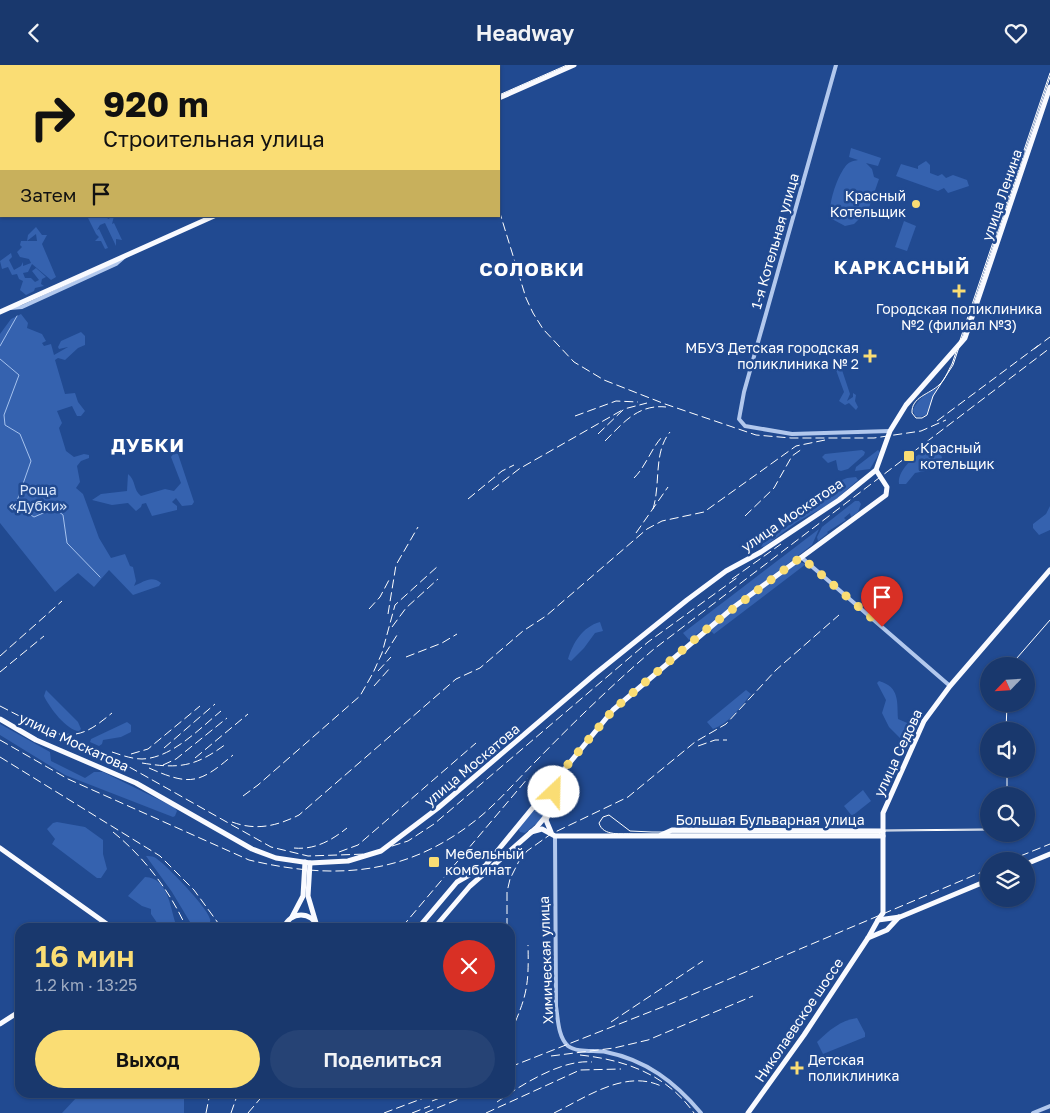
<!DOCTYPE html>
<html lang="ru">
<head>
<meta charset="utf-8">
<style>
	:root { --surface:#19386d; --page:#264375; --text:#f1f3f6; --muted:#9facc2; --line:#375280; --accent:#fadd74 }
	body { margin:0; font-family:"Golos Text",sans-serif; background:var(--page); color:var(--text); height:100vh; display:flex; flex-direction:column; font-size:19px; white-space:nowrap }
	* { box-sizing:border-box; margin:0 }
	p { font-size:16px; color:var(--muted) }
	.icon { flex:none; width:28px; height:28px; fill:none; stroke:currentColor; stroke-width:2; stroke-linecap:round; stroke-linejoin:round }
	.map { position:relative; flex:1; overflow:hidden }
	.panel { position:absolute; left:15px; top:858px; width:500px; height:175px; display:flex; flex-direction:column; background:var(--surface); border-radius:15px; box-shadow:0 1px 4px #0004,0 0 0 1px var(--line) }
	.panel>* { flex:none }
	.guide { position:absolute; left:0px; top:0px; width:500px; height:152px; box-shadow:0 1px 4px #0004,0 0 0 1px var(--line); background:#fadd74; color:#111; overflow:hidden }
	.needle { width:32px; rotate:245deg }
	.tools { position:absolute; left:980px; top:592px; display:grid; gap:10px }
	.tools a { display:grid; place-items:center; width:55px; height:55px; border-radius:50%; background:var(--surface); box-shadow:0 1px 4px #0004,0 0 0 1px var(--line); font-size:25px }
	.pin { position:absolute; display:grid; place-items:center; width:42px; height:42px; color:#fff; margin:-51px -21px; border-radius:50% 50% 50% 0; rotate:-45deg; box-shadow:0 0 5px #0007 }
	.pin .icon { rotate:45deg }
	.me { position:absolute; width:55px; margin:-28px; rotate:24deg; stroke-linejoin:round; filter:drop-shadow(0 0 4px #0008) }
	.turn { display:flex; align-items:center; gap:18px; height:105px; padding:0 20px; font-size:22px }
	.turn .icon { width:65px; height:65px; stroke-width:2.5 }
	.turn b { display:block; font-size:35px; line-height:42px }
	.then { display:flex; align-items:center; height:48px; padding:0 20px; background:#0003; gap:10px; font-size:19px }
	.round { display:grid; place-items:center; flex:none; width:52px; height:52px; border-radius:26px; background:var(--page) }
	.headline { display:flex; align-items:center; justify-content:space-between; height:85px; padding:0 20px }
	h1 { font-size:30px; font-weight:600; line-height:38px; color:var(--accent) }
	.button { display:flex; gap:10px; margin-top:auto; padding:10px 20px }
	.button a { flex:1; height:58px; border-radius:30px; background:var(--accent); color:#111; font-size:20px; font-weight:600; line-height:58px; text-align:center }
	.button a+a { background:var(--page); color:var(--text) }
	header { display:flex; justify-content:space-between; align-items:center; height:65px; padding:0 20px; background:var(--surface); font-size:22px; font-weight:600 }
	.map>svg:first-child { display:block }
</style>
</head>
<body>
<header><svg class="icon" aria-label="back" viewBox="0 0 24 24"><path d="M15 5l-7 7 7 7"/></svg>Headway<svg class="icon" aria-label="heart" viewBox="0 0 24 24"><path d="M12 20l-8-8c-3-5 5-10 8-4 3-6 11-1 8 4z"/></svg></header>
<div class="map">
<svg width="1050" height="1048" viewBox="0 0 1050 1048">
	<rect width="100%" height="100%" fill="#214a91"/>
	<g fill="#3562af">
		<path d="M851,83L881,93L878,101L866,98L872,104L874,112L879,114L865,154L860,153L854,159L845,161L832,154C826,143 837,112 845,102C848,97 853,96 858,95L849,92Z"/>
		<path d="M926,96L930,100V108L938,111L942,109L946,113L953,110L967,115L969,121L948,128L944,123L938,126L896,111L901,99L918,104V101Z"/>
		<path d="M87,151H106L108,154L114,151L112,159L114,158L122,175L116,174V181L105,158L100,160L97,165L99,164L108,183L105,184L101,176H95L99,172L96,169Z"/>
		<path d="M904,156L916,161L907,186L895,182Z"/>
		<path d="M36,162L42,170H47L42,179L56,212L51,215L32,199L28,207L23,208L25,213H31L35,217L39,215L32,206L36,203L46,212L42,214L41,219L44,221L35,223L34,226L26,230L20,225L23,216L19,214L17,209L12,210L8,202L2,204L0,196L11,188L12,192L9,195L14,205L21,201L23,197V201L31,198L29,194L20,192L17,187L22,182L20,180L21,176H37L36,169L27,176L28,170Z"/>
		<path d="M21,249L28,258L27,263L42,269L46,276L42,278L44,281L51,279L54,290L68,282L59,284L58,282L61,276L81,267L85,271V280L78,283L65,295L58,293L55,295L65,329L75,328L78,337L85,346L81,351H77L72,341L57,346L62,358L59,363L66,386L74,392L84,389L89,390V393L81,396L77,401L80,417L76,423L83,429L99,473L111,493L125,489L130,501L133,502L136,516L134,521C144,517 151,510 161,518L159,521L133,530L109,505L94,522L78,508L55,527L0,458V269L11,254Z"/>
		<path d="M837,301L841,302L850,329L847,336L853,332V328L856,330L855,336L858,342L856,345L849,338L845,340L839,336L844,327L836,305Z"/>
		<path d="M937,323L926,350L920,352L915,351L913,345C917,334 927,328 937,323Z"/>
		<path d="M934,382L940,386L942,393L925,406L915,408L906,419H899C897,403 920,386 934,382Z"/>
		<path d="M862,385L865,387L864,390L848,404L841,406L838,405L836,395L828,398L822,392L825,389Z"/>
		<path d="M878,385L880,387L870,404L855,406L856,402Z"/>
		<path d="M174,388L178,389L194,437L192,440L182,441L176,433L172,437L177,441V445L152,451L146,438L142,439L141,442L136,446L128,438L112,440L92,435L101,429L127,426L128,409C136,415 133,425 141,431L165,424L174,426L181,418L171,392Z"/>
		<path d="M847,413L856,412L858,415L833,437L797,457L765,481L761,482L763,478C771,472 780,466 789,460C809,447 823,421 847,413Z"/>
		<path d="M855,436H859L861,439L858,447L851,452L850,448L844,453L846,455L827,467L828,468L818,476L817,472L822,462Z"/>
		<path d="M1050,441V465L1039,470L1033,463V459L1046,449Z"/>
		<path d="M819,464L812,480L689,575L683,568Z"/>
		<path d="M799,497L806,499L714,569L709,564L780,509Z"/>
		<path d="M600,557L603,566L595,568L584,583L571,596L568,594C573,578 582,562 600,557Z"/>
		<path d="M879,616C900,622 897,637 898,654L912,660L903,674H901L889,662L882,648L886,635L877,618Z"/>
		<path d="M46,625L78,657L81,664L79,666C67,666 49,642 44,631Z"/>
		<path d="M746,625L751,629C741,642 728,659 713,664L707,657Z"/>
		<path d="M127,657L131,660V667L121,672L103,675L102,679L99,681L90,677L91,674Z"/>
		<path d="M0,659L50,687L51,696L85,713L94,707H103L174,742L177,746L175,751L173,752L65,710L0,670Z"/>
		<path d="M863,725L871,736L852,751L844,741Z"/>
		<path d="M544,733H549L550,738L544,752L525,768L520,767L518,763Z"/>
		<path d="M57,757L85,762L103,775V789L107,804L101,813H97L52,779L55,774L47,764L53,758Z"/>
		<path d="M146,791C148,791 152,791 154,792C163,796 209,844 210,854C211,855 209,860 209,861L193,862L172,827Z"/>
		<path d="M145,812C170,813 170,846 177,862H160L151,849V844L142,841L128,831Z"/>
		<path d="M857,953L865,968V972L823,989L817,977C828,966 841,955 857,953Z"/>
		<path d="M77,1028H184V1048H62L77,1032Z"/>
	</g>
	<g fill="none" stroke-linecap="round" stroke-linejoin="round">
		<g stroke="#a6c2ee" stroke-width="1">
			<path d="M0,281L17,251"/>
			<path d="M0,294L19,310L4,350L5,360L20,369L31,396L17,436L26,447L34,452L48,446H58L63,450L67,478L100,512"/>
		</g>
		<g stroke="#b2c8ed" stroke-width="4">
			<path d="M836,0L744,327L739,354L745,361L792,369L890,366"/>
			<path d="M10,243L22,242L116,199L124,192"/>
			<path d="M801,492L950,621"/>
			<path d="M555,771L556,941C558,954 558,972 568,981C577,988 595,985 606,987C646,995 675,1017 701,1048"/>
			<path d="M1033,1048L1050,1041"/>
		</g>
		<g stroke="#f9faff" stroke-width="5">
			<path d="M499,33L574,0"/>
			<path d="M0,82L1,81"/>
			<path d="M0,87L1,86"/>
			<path d="M0,247L214,151"/>
			<path d="M0,654L36,675L136,718L252,784L276,793L310,798L348,796L381,786L438,743L595,609L687,535L726,506L761,487L839,435L876,405L890,366L906,340L965,273L1050,22"/>
			<path d="M531,767L542,764L555,771H883"/>
			<path d="M551,767L546,755L553,738L555,716"/>
			<path d="M661,770L672,765L883,766"/>
			<path d="M0,783L111,862"/>
			<path d="M310,798L308,831L316,858"/>
			<path d="M1026,799L1050,789"/>
			<path d="M292,852L303,831L305,797"/>
			<path d="M878,855L883,848V748L924,656L950,621L1050,505"/>
			<path d="M284,862C291,846 311,846 318,862"/>
			<path d="M419,862L457,817L485,801L613,645L734,542L886,430L887,422L876,405"/>
			<path d="M435,862L470,821L536,763L550,746"/>
			<path d="M868,873L887,865L899,852"/>
			<path d="M0,959L20,946"/>
			<path d="M748,1048L804,970L868,873L878,855L900,852L989,815"/>
		</g>
		<g stroke="#fff" stroke-width="1">
			<path d="M1050,8L952,299C948,306 945,315 939,320C930,329 911,332 912,348L916,353H922L927,350L933,331L953,300L1050,12"/>
			<path d="M499,30L567,0"/>
			<path d="M0,78H1"/>
			<path d="M1010,601L1050,555"/>
			<path d="M1006,666L1007,639"/>
			<path d="M1007,704V731"/>
			<path d="M989,764L885,765L878,768L652,767L630,766L609,750L603,752L599,758C603,772 622,768 633,769H878L886,766L989,765"/>
		</g>
		<g stroke="#fff" stroke-width="1" stroke-dasharray="9 4" stroke-linecap="butt">
			<path d="M424,0L425,1"/>
			<path d="M441,0L442,1"/>
			<path d="M452,0L453,1"/>
			<path d="M499,145L526,233L533,248L543,264L574,297L604,315L665,339L756,370L791,373H874L921,366L946,355"/>
			<path d="M1034,284L1050,272"/>
			<path d="M575,351L616,336L638,337"/>
			<path d="M937,356L1039,280"/>
			<path d="M598,369L624,344L647,338"/>
			<path d="M605,376C623,358 638,339 666,342"/>
			<path d="M634,413C646,401 650,386 661,373"/>
			<path d="M492,425L519,404L624,344"/>
			<path d="M468,434L502,406L514,400"/>
			<path d="M653,444C661,418 653,388 670,367"/>
			<path d="M745,451L774,423L792,391L802,384"/>
			<path d="M636,468L668,422"/>
			<path d="M732,514L781,479"/>
			<path d="M369,544L380,532L389,515"/>
			<path d="M388,549L396,500L418,462"/>
			<path d="M392,562L406,543L438,514"/>
			<path d="M385,589L399,567"/>
			<path d="M0,591L62,536"/>
			<path d="M406,592L442,578L457,569"/>
			<path d="M378,606L391,592"/>
			<path d="M0,607L44,571"/>
			<path d="M374,621L390,603"/>
			<path d="M0,641L29,656L108,690L271,782L308,791L367,789L408,776L434,759L648,577L738,512"/>
			<path d="M63,669C84,672 97,660 112,648"/>
			<path d="M0,675L68,714L249,795C337,816 410,810 481,751C501,734 519,713 538,694C575,656 613,619 654,584L1050,283"/>
			<path d="M698,681L715,675H727"/>
			<path d="M164,683L215,639"/>
			<path d="M112,687C121,690 132,694 142,694C172,693 199,664 221,646"/>
			<path d="M131,689L148,684L200,641"/>
			<path d="M0,692L160,791L194,825L221,862"/>
			<path d="M195,693L248,649"/>
			<path d="M142,698C179,704 195,702 226,679"/>
			<path d="M163,700L176,694L227,653"/>
			<path d="M149,703C190,721 199,719 233,690"/>
			<path d="M243,731L258,720L360,631L373,608L382,588L395,540L438,501"/>
			<path d="M232,757C256,766 277,761 299,750L456,614L480,603L523,566L546,551L647,464L662,456L704,447L796,381L825,375"/>
			<path d="M113,767C144,792 170,826 186,862"/>
			<path d="M294,783C314,785 331,776 347,763"/>
			<path d="M339,787L358,780L476,678"/>
			<path d="M1008,796L1050,779"/>
			<path d="M402,862L528,713"/>
			<path d="M507,862V827L510,814L519,796L527,786L551,769L628,732L695,677L726,659L776,605L839,550"/>
			<path d="M510,915V955"/>
			<path d="M611,957L703,896"/>
			<path d="M510,969C527,931 529,921 528,880"/>
			<path d="M580,990C626,995 667,1010 694,1048"/>
			<path d="M551,991L614,983L648,975L753,931"/>
			<path d="M510,1002L670,939L989,804"/>
			<path d="M432,1036L453,1028"/>
			<path d="M497,1037C521,1020 562,994 592,997"/>
			<path d="M206,1048L210,1028"/>
			<path d="M231,1048L238,1028"/>
			<path d="M248,1048L265,1028"/>
			<path d="M384,1048L437,1028"/>
			<path d="M412,1048L430,1041"/>
			<path d="M425,1048L473,1028"/>
			<path d="M486,1048L580,1005L621,1004"/>
			<path d="M554,1048C585,1033 625,1004 661,1021"/>
		</g>
	</g>
	<g fill="none" stroke-linecap="round" stroke-linejoin="round">
		<path stroke="#fadd74" stroke-width="9" stroke-dasharray="0 16.2" d="M554,727L555,715L613,645L708,563L801,492L882,562"/>
	</g>
	<g fill="#fadd74" stroke="#214a91" stroke-width="2">
		<circle cx="916" cy="139" r="5"/>
		<path d="M956.5 218.5h5v5h5v5h-5v5h-5v-5h-5v-5h5z"/>
		<path d="M867.5 283.5h5v5h5v5h-5v5h-5v-5h-5v-5h5z"/>
		<rect x="903" y="385" width="12" height="12" rx="2.5"/>
		<rect x="428" y="791" width="12" height="12" rx="2.5"/>
		<path d="M794.5 995.5h5v5h5v5h-5v5h-5v-5h-5v-5h5z"/>
	</g>
	<g text-anchor="middle" stroke-width="5" stroke-linejoin="round" paint-order="stroke">
		<g font-size="14" fill="#fff" stroke="#214a91">
			<text transform="translate(1002 130) rotate(-71)" y="5">улица Ленина</text>
			<text transform="translate(775 176) rotate(-74)" y="5">1-я Котельная улица</text>
			<text transform="translate(792 450) rotate(-34)" y="5">улица Москатова</text>
			<text transform="translate(74 677) rotate(25)" y="5">улица Москатова</text>
			<text transform="translate(898 688) rotate(-65)" y="5">улица Седова</text>
			<text transform="translate(472 700) rotate(-40)" y="5">улица Москатова</text>
			<text x="770" y="760">Большая Бульварная улица</text>
			<text transform="translate(546 895) rotate(-92)" y="5">Химическая улица</text>
			<text transform="translate(799 955) rotate(-56)" y="5">Николаевское шоссе</text>
		</g>
		<g font-size="14" fill="#fff" stroke="#214a91" text-anchor="start">
			<text x="906" y="136" text-anchor="end">Красный<tspan x="906" dy="16">Котельщик</tspan></text>
			<text x="959" y="249" text-anchor="middle">Городская поликлиника<tspan x="959" dy="16">№2 (филиал №3)</tspan></text>
			<text x="859" y="288" text-anchor="end">МБУЗ Детская городская<tspan x="859" dy="16">поликлиника № 2</tspan></text>
			<text x="920" y="388">Красный<tspan x="920" dy="16">котельщик</tspan></text>
			<text x="445" y="794">Мебельный<tspan x="445" dy="16">комбинат</tspan></text>
			<text x="808" y="1000">Детская<tspan x="808" dy="16">поликлиника</tspan></text>
		</g>
		<g font-size="14" fill="#d8e5f9" stroke="#214a91">
			<text x="38" y="430">Роща<tspan x="38" dy="16">«Дубки»</tspan></text>
		</g>
		<g font-size="19" font-weight="bold" letter-spacing="1" fill="#fff" stroke="#214a91">
			<text x="902" y="209">КАРКАСНЫЙ</text>
			<text x="532" y="211">СОЛОВКИ</text>
			<text x="148" y="387">ДУБКИ</text>
		</g>
	</g>
</svg>
<div class="tools">
<a><svg class="needle" viewBox="-14 -14 28 28"><path d="M0-13l5 13h-10z" fill="#e53935"/><path d="M0 13l5-13h-10z" fill="#9facc2"/></svg></a>
<a><svg class="icon" aria-label="sound" viewBox="0 0 24 24"><path d="M4 9h4l5-4v14l-5-4H4zM17 9q2 3 0 6"/></svg></a>
<a><svg class="icon" aria-label="search" viewBox="0 0 24 24"><circle cx="10" cy="10" r="6"/><path d="M15 15l6 6"/></svg></a>
<a><svg class="icon" aria-label="layers" viewBox="0 0 24 24"><path d="M12 4l9 5-9 5-9-5zM3 14l9 5 9-5"/></svg></a>
</div>
<div class="pin" style="left:882px;top:562px;background:#d93025"><svg class="icon" aria-label="arrive" viewBox="0 0 24 24"><path d="M6 21V4h12l-3 4 3 4H6"/></svg></div>
<svg class="me" style="left:554px;top:727px" viewBox="-20 -20 40 40"><circle r="19" fill="#fff"/><path d="M0-13L10 11 0 6-10 11z" fill="#fadd74"/></svg>
<div class="guide">
<div class="turn"><svg class="icon" aria-label="right" viewBox="0 0 24 24"><path d="M7 20v-9h11M14 6l5 5-5 5"/></svg><div><b>920 m</b>Строительная улица</div></div>
<div class="then">Затем<svg class="icon" aria-label="arrive" viewBox="0 0 24 24"><path d="M6 21V4h12l-3 4 3 4H6"/></svg></div>
</div>
<section class="panel">
<div class="headline"><div><h1>16 мин</h1><p>1.2 km · 13:25</p></div><a class="round" style="background:#d93025;color:#fff"><svg class="icon" aria-label="close" viewBox="0 0 24 24"><path d="M6 6l12 12M18 6L6 18"/></svg></a></div>
<div class="button"><a>Выход</a><a>Поделиться</a></div>
</section>
</div>
</body>
</html>
